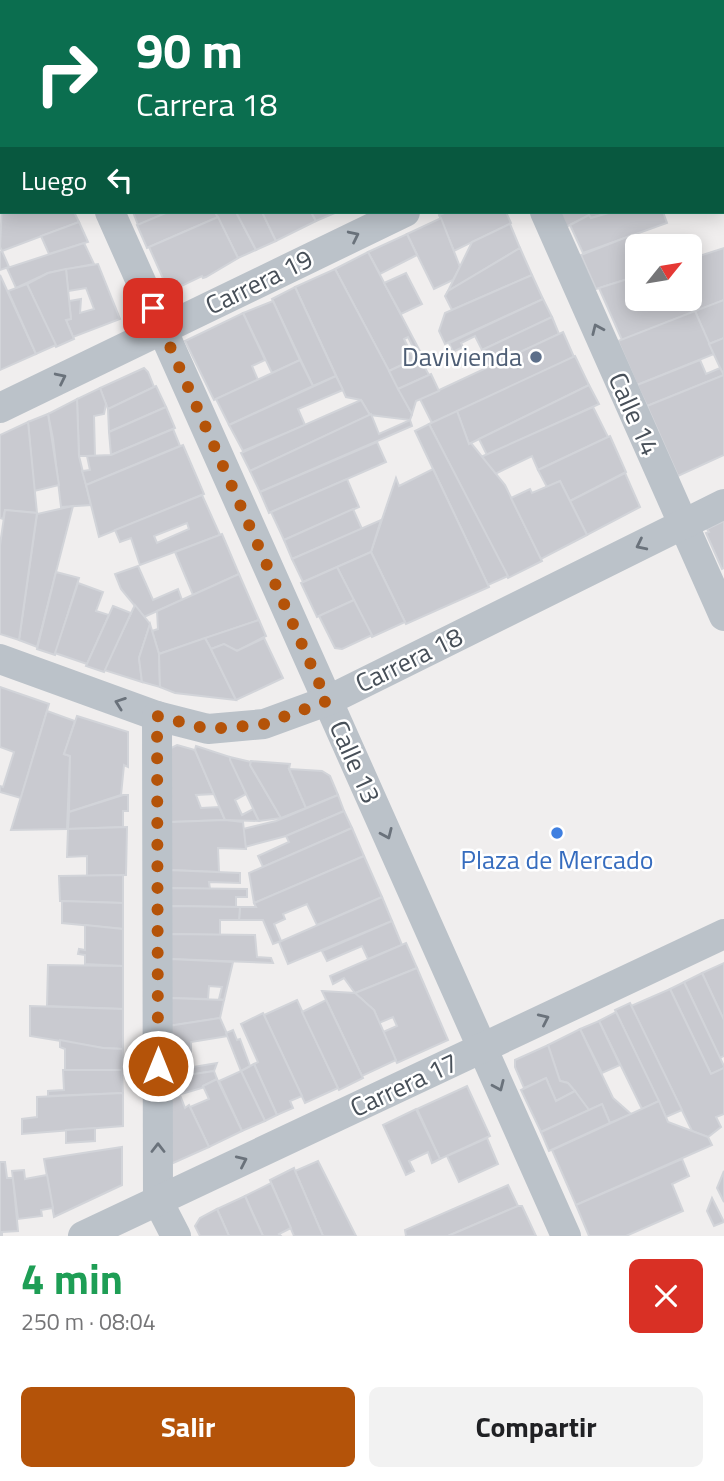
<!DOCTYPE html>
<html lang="es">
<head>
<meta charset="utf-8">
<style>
	:root { --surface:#fff; --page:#f2f2f2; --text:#202124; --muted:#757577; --accent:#b45309 }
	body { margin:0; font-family:"Titillium Web",sans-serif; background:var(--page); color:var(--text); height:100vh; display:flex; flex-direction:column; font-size:26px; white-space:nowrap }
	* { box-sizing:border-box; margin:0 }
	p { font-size:23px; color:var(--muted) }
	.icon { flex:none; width:38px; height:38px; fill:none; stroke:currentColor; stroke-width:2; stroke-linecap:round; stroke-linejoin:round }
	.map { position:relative; height:1236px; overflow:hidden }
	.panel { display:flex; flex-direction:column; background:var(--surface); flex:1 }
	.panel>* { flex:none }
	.guide { position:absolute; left:0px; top:0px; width:724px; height:214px; box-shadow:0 4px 18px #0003; background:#0b6e4f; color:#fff; overflow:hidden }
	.needle { width:46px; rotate:60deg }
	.buttons { position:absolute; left:625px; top:234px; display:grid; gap:14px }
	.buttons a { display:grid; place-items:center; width:77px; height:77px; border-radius:10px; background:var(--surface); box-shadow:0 4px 18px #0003; font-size:35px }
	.pin { position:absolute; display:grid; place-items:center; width:60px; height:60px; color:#fff; margin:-30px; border-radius:14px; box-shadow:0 4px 10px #0006 }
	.me { position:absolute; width:77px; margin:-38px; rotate:0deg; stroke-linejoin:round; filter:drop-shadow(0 0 5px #0008) }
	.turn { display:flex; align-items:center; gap:24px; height:147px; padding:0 21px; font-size:32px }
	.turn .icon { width:91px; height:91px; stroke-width:2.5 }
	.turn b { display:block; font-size:49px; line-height:60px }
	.then { display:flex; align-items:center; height:66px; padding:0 21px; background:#0003; gap:14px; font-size:26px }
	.round { display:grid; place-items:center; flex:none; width:74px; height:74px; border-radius:10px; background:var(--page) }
	.overview { display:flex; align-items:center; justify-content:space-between; height:119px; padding:0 21px }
	h1 { font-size:42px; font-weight:700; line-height:52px; color:#1e9e55 }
	.button { display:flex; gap:14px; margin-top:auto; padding:14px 21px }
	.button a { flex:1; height:80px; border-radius:10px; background:var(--accent); color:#fff; font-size:28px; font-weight:700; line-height:80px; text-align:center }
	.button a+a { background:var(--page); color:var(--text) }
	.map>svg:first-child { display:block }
</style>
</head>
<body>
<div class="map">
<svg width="724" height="1236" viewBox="0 0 724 1236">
	<rect width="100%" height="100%" fill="#f0eeee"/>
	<g fill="#c9cad0" stroke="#d2d4d9" stroke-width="2" fill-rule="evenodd">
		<path d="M37,0H84L80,2Z"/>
		<path d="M148,0H259V2H149Z"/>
		<path d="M327,0H372L323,2Z"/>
		<path d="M471,0H521L517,2Z"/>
		<path d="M597,0H655L656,2H598Z"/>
		<path d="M2,60V110L0,111V61Z"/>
		<path d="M2,203V212H74L79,222L2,251L0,247Z"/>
		<path d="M133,212H168L138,225Z"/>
		<path d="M168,212H215L218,217L147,248L137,225Z"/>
		<path d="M215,212H236L256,250L238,258Z"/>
		<path d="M236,212H262L276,241L256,250Z"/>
		<path d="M262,212H311L316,221L276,241Z"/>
		<path d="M311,212H337L316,221Z"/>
		<path d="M447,212H506L511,223L454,251L439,215Z"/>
		<path d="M560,212H612L591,218L589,215L566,227Z"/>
		<path d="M612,212H663L667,223L583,253L570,225L589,215L591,218Z"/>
		<path d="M218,217L238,258L206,277L203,278L202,276L169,292L149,247Z"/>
		<path d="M441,218L460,267L453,280L434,289L407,234Z"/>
		<path d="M79,222L88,242L49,254L41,236Z"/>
		<path d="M510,224L520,248L448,291L472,242Z"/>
		<path d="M407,234L417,255L380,274L368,252Z"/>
		<path d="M632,235L637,247V276L596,289L581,255Z"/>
		<path d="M84,243L94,264L48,273L16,288L7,268Z"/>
		<path d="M520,248L532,275L452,310L445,296L448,291Z"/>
		<path d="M724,248V300L622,340L599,288L637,276V299H690V259Z"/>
		<path d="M2,251L9,267L0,270V252Z"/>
		<path d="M368,252L422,355L418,357L408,337L404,339L414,359L389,371L335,269Z"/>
		<path d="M98,264L120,319L73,337L66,320L71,319L69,301L81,299L80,313L94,309L86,288L68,291L66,269Z"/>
		<path d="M66,269L71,319L66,320L74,339L56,347L27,284L48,273Z"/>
		<path d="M335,269L412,414L410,420L370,415L361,400L346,397L295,287Z"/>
		<path d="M406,273L422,304L401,314L384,283Z"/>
		<path d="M0,275L36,354L0,370Z"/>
		<path d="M532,275L543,299L445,344L439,331L445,313Z"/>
		<path d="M27,284L56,345L36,354L8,291Z"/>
		<path d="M295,287L336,376L313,386L272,299Z"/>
		<path d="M543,299L552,317L482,350L475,336L461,343L463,347L453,352L449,343Z"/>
		<path d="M724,300V338L709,344L695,311Z"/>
		<path d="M273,301L300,360L272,373L243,313Z"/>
		<path d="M695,311L714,354L637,385L618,341Z"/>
		<path d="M243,313L265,360L252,366L258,380L214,400L185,341Z"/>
		<path d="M552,317L559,334L490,366L482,350Z"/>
		<path d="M563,332L574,357L432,423L420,399Z"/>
		<path d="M724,338V376L709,344Z"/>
		<path d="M575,356L589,385L469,444L457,411Z"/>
		<path d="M419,357L429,375L398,389L389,371Z"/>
		<path d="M300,360L313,386L229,425L216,399Z"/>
		<path d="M700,360L706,374L720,368L724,375L647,406L637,385Z"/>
		<path d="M144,368L148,372L154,387L108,409L100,388Z"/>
		<path d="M431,374L439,391L416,401L412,414L398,389Z"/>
		<path d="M724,375V455L678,476L647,406Z"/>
		<path d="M336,376L343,390L298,409L305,425L243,451L229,425Z"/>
		<path d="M589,385L599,404L487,455L479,439Z"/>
		<path d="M156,386L166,407L109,432L108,409Z"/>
		<path d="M100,388L106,404L104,414L94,416L95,456H79L77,399Z"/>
		<path d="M77,399L79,456L91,505L61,507L53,439L48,414Z"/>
		<path d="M361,400L370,415L250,471L241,453Z"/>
		<path d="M166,407L175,428L111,455L109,432Z"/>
		<path d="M593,407L608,437L538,470L532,456L495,474L481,457Z"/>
		<path d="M457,411L469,444L471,443L505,485L542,561L508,578L429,424Z"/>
		<path d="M48,414L59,485L34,491L28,422Z"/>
		<path d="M371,414L379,434L410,420L412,426L260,492L250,471Z"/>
		<path d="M28,422L37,513L5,510L3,519L0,518V435Z"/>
		<path d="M429,424L508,576L488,585L416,433L415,431Z"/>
		<path d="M173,429L180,446L86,485L82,471L90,470L87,456L111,455Z"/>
		<path d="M610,436L626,472L570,501L560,481L547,487L538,470Z"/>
		<path d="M377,442L386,462L269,513L260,492Z"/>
		<path d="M183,445L204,494L99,537L86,485Z"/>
		<path d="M433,469L489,587L406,624L371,552L396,478L399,486Z"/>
		<path d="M625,473L640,507L587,535L570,501Z"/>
		<path d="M347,479L359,507L284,540L271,512Z"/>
		<path d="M560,481L587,535L541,559L511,498L530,489L532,493Z"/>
		<path d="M202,495L220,535L140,565L131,538L120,542L115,530ZM187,523L189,529L157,543L154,536Z"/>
		<path d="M73,506L56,572L37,647L19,640L37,514Z"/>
		<path d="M353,509L362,529L292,559L284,540Z"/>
		<path d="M5,510L37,513L19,640L0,634V545Z"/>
		<path d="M381,520L371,552L303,582L292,559Z"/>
		<path d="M724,521V568L722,569L706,533L709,532L707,529Z"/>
		<path d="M222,534L239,574L193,595L175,552Z"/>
		<path d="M371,552L405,622L372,637L337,567Z"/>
		<path d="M138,566L153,600L178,589L182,600L144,617L121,589L115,574Z"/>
		<path d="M337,567L354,600L317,617L301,583Z"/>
		<path d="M56,572L79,578L55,655L37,649Z"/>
		<path d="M239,574L259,620L159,654L152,631L158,629L157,611Z"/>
		<path d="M78,583L103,592L96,611L109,615L87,664L55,653Z"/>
		<path d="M354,600L372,635L342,649L335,648L319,616Z"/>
		<path d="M135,605L150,624L139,658L142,682L104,670Z"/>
		<path d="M113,606L131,613L104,672L86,666Z"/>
		<path d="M259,620L266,636L237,651L224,644L211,649L205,638Z"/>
		<path d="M150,624L159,654L160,687L142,682L139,658Z"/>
		<path d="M205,638L211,649L236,700L175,693L160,687L159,654Z"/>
		<path d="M264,638L283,678L236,700L211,649L224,644L237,651Z"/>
		<path d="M0,687L49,704L21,798L0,792V786L3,787L14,752L0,747Z"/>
		<path d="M47,711L75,721L64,754L70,756L67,829L11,830Z"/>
		<path d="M77,716L128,732V767L124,765L121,795L69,812L70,756L64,754Z"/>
		<path d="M177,745L195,750L214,794L196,795L201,808L219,807L225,820L171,822V748Z"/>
		<path d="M196,746L230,757L246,794L235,800L242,815L253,809L259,821L225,820L195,750Z"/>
		<path d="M230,757L251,762L250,765L281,818L259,821L230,760Z"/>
		<path d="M251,761L290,764L289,769L306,808L281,818L250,765Z"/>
		<path d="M289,769L322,771L330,776L338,795L306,808Z"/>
		<path d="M123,795H128V811H123V827L68,829L69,812Z"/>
		<path d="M338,795L344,811L286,836L245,847L243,829L276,821Z"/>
		<path d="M344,811L352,828L263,867L258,856L289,842L286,836Z"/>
		<path d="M225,820L243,822L246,849L218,848L219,872L170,870L171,822Z"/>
		<path d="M127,827L126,875L87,876V856L67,857L68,829Z"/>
		<path d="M352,828L364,856L254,903L249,873Z"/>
		<path d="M364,856L382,897L317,925L307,904L283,914L285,919L274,924L281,941L273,944L263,920H239L240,907H256L254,903Z"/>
		<path d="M167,870L240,873V883L209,882L210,889L166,888Z"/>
		<path d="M123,875V903L60,901L59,876Z"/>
		<path d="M166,888L247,889V897H236V907L166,906Z"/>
		<path d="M382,897L392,921L288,964L279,942Z"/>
		<path d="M62,901L123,903V929L62,923Z"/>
		<path d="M170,906L240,907L239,920H220V935L169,934Z"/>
		<path d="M392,921L402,945L368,959L362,946L327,961L322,951Z"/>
		<path d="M85,925L123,929V966L85,964V955L78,954L79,949L85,950Z"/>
		<path d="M169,934L255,935L257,957L271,958L273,963L170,959Z"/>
		<path d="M406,943L417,968L355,993L344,978L333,984L330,976Z"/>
		<path d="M170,959L233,962L224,1000L219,999L222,987L209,986L208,999L169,998Z"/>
		<path d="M724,963V1020L702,973Z"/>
		<path d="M48,965L123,966V1009L47,1006Z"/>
		<path d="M417,968L448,1040L397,1063L383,1032L397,1026L393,1017L379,1023L374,1010L355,993Z"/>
		<path d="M702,973L724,1020V1056L720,1058L684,982Z"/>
		<path d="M684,982L724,1066V1068L711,1074L670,989Z"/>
		<path d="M670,989L711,1074L724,1068V1114L716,1117L721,1127L708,1137L692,1131L631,1006Z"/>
		<path d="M322,991L355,993L374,1010L396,1060L362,1076Z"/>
		<path d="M169,998L224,1000L220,1018L168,1026Z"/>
		<path d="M297,1000L338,1088L305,1103L264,1015Z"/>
		<path d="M326,1000L363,1078L339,1090L302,1012Z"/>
		<path d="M630,1003L682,1110L666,1117L615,1010Z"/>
		<path d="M30,1006L123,1009V1049L103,1048L30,1036Z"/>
		<path d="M616,1012L659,1101L642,1109L599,1021Z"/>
		<path d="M263,1013L302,1096L290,1101L293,1108L277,1115L254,1064L258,1062L241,1024Z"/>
		<path d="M220,1018L228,1036L191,1042V1067L169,1071L168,1026Z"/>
		<path d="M599,1021L620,1065L602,1073L580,1029Z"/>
		<path d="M580,1029L613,1098L631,1114L610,1123L602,1104L589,1110L568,1083L560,1081L548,1045Z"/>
		<path d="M233,1030L237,1040L240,1039L250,1066L241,1071L226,1033Z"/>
		<path d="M60,1040L103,1048L123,1049L122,1070H65V1049L60,1047Z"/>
		<path d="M548,1045L560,1081L568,1083L575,1091L556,1101L546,1078L524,1088L515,1067V1060Z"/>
		<path d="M217,1063L214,1071L168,1078L169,1071Z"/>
		<path d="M254,1064L277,1115L265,1121L241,1071Z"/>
		<path d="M63,1070H122L123,1093L48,1096V1091L64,1090Z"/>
		<path d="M214,1071L217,1079L203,1086L202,1088L168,1098V1078Z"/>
		<path d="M241,1071L265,1121L242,1131L219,1081Z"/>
		<path d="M546,1078L556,1101L575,1091L589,1110L541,1132L521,1090Z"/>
		<path d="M217,1079L242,1131L209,1147L190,1107L209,1099L203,1086Z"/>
		<path d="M467,1086L490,1136L440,1159L417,1109Z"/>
		<path d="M123,1093V1126L22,1134V1119L37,1117V1097Z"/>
		<path d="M180,1095L185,1108L189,1105L209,1147L173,1163L170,1161L168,1098Z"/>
		<path d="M659,1101L668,1122L708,1137L712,1145L576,1205L552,1150Z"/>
		<path d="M602,1104L610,1123L549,1151L541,1132Z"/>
		<path d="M416,1109L440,1159L432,1163L428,1152L409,1161L414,1171L406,1175L383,1125Z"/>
		<path d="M95,1128V1141L66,1143V1130Z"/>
		<path d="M487,1138L498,1164L459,1182L447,1156Z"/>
		<path d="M122,1147V1185L54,1217L44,1159Z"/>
		<path d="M682,1159L689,1176L672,1184L683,1211L626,1236H589L576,1205Z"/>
		<path d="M318,1161L356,1236H323L295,1171Z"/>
		<path d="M0,1162H5L7,1178H13L18,1231L2,1232V1236H0Z"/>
		<path d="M294,1168L295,1171L323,1236H294L270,1180Z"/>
		<path d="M24,1170L25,1179L47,1175L53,1208L41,1210L42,1216L18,1219L12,1171Z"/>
		<path d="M724,1171V1202L717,1188Z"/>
		<path d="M271,1183L291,1228L279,1234L281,1236H263L245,1196Z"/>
		<path d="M508,1185L518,1206L448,1236H406L405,1230Z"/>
		<path d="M245,1196L252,1212L263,1236H229L217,1209Z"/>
		<path d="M712,1198L724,1222L714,1226L707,1211Z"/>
		<path d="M518,1206H522L536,1236H448Z"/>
		<path d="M217,1209L229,1236H200L195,1226L200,1218Z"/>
	</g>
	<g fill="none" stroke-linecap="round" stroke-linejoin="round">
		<g stroke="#bbc2c9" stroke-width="30">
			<path d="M16,0V2"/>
			<path d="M451,0L452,2"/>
			<path d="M723,63H724"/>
			<path d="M110,212L566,1236"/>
			<path d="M545,212L724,616"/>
			<path d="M0,408L405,212"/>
			<path d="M0,659L157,716L208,729L264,724L327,701L724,504"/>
			<path d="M157,716L158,1201L176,1236"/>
			<path d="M83,1236L724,934"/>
		</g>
	</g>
	<defs><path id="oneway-chevron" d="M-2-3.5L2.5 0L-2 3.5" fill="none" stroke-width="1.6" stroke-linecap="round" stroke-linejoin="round" transform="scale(1.75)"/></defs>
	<g stroke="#6a727b">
		<use href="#oneway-chevron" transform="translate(354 236) rotate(-26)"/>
		<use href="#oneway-chevron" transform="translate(597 329) rotate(-114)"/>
		<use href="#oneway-chevron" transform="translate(61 378) rotate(-26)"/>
		<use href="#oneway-chevron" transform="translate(641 545) rotate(154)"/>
		<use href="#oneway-chevron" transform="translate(120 703) rotate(-160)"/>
		<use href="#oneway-chevron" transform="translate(387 834) rotate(66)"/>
		<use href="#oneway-chevron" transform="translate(544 1019) rotate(-25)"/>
		<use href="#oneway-chevron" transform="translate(499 1086) rotate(66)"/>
		<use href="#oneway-chevron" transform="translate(158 1148) rotate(-90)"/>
		<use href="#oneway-chevron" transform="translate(242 1161) rotate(-25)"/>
	</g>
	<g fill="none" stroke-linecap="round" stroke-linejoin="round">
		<path stroke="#b45309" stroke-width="12" stroke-dasharray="0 21.6" d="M153,308L327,701L264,724L245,726L208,729L157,716L158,1066"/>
	</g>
	<circle fill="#5c6f8a" stroke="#fff" stroke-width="2.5" cx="536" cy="357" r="7"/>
	<circle fill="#3f7fe0" stroke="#fff" stroke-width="2.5" cx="557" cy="833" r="7"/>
	<g text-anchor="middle" stroke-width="5" stroke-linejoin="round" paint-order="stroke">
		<g font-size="26" fill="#485059" stroke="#fff">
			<text transform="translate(259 282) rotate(-26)" y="9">Carrera 19</text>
			<text transform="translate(634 414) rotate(66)" y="9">Calle 14</text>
			<text transform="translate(409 660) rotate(-26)" y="9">Carrera 18</text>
			<text transform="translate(355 762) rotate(66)" y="9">Calle 13</text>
			<text transform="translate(404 1085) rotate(-25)" y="9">Carrera 17</text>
		</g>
		<g font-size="26" fill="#4e5e75" stroke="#fff" text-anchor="end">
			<text x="522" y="366">Davivienda</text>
		</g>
		<g font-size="26" fill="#366cbe" stroke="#fff">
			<text x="557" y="869">Plaza de Mercado</text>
		</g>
	</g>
</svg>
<div class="buttons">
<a><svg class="needle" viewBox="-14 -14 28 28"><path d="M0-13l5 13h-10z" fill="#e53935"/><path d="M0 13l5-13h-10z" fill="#757577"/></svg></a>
</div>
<div class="pin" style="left:153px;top:308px;background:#d93025"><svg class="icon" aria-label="arrive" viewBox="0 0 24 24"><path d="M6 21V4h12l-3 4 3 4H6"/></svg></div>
<svg class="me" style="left:158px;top:1066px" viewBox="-20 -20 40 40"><circle r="17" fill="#b45309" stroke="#fff" stroke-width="3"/><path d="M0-11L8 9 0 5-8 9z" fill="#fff"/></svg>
<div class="guide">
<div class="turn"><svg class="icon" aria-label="right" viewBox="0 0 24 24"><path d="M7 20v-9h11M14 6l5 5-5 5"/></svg><div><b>90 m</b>Carrera 18</div></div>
<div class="then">Luego<svg class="icon" aria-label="left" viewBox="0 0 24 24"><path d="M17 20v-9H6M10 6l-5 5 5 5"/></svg></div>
</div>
</div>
<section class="panel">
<div class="overview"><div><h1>4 min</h1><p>250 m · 08:04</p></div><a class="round" style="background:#d93025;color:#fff"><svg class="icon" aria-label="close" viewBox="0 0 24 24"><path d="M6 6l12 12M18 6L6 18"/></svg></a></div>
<div class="button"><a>Salir</a><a>Compartir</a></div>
</section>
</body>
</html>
